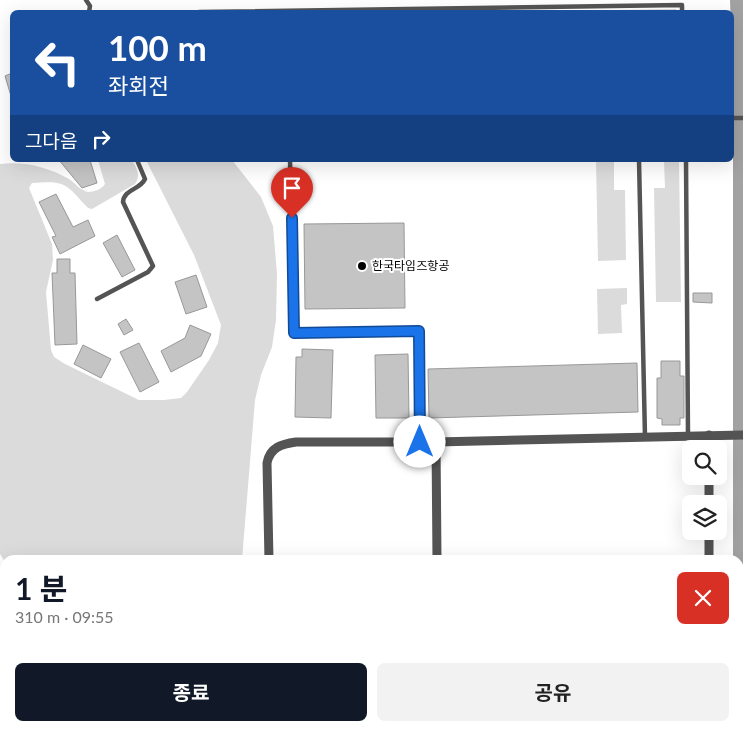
<!DOCTYPE html>
<html lang="ko">
<head>
<meta charset="utf-8">
<style>
	:root { --surface:#fff; --page:#f2f2f2; --text:#222; --muted:#767676; --accent:#111827 }
	body { margin:0; font-family:Lato,"Noto Sans KR",sans-serif; background:var(--page); color:var(--text); height:100vh; display:flex; flex-direction:column; font-size:19px; white-space:nowrap }
	* { box-sizing:border-box; margin:0 }
	p { font-size:16px; color:var(--muted) }
	.icon { flex:none; width:28px; height:28px; fill:none; stroke:currentColor; stroke-width:2; stroke-linecap:round; stroke-linejoin:round }
	.map { position:relative; flex:1; overflow:hidden }
	.drawer { position:absolute; left:0px; top:555px; width:744px; height:176px; display:flex; flex-direction:column; background:var(--surface); border-radius:15px 15px 0 0; box-shadow:0 5px 20px #0002 }
	.drawer>* { flex:none }
	.guide { position:absolute; left:10px; top:10px; width:724px; height:152px; border-radius:8px; box-shadow:0 5px 20px #0002; background:#1a4fa0; color:#fff; overflow:hidden }
	.controls { position:absolute; left:682px; top:440px; display:grid; gap:10px }
	.controls a { display:grid; place-items:center; width:45px; height:45px; border-radius:8px; background:var(--surface); box-shadow:0 5px 20px #0002; font-size:25px }
	.pin { position:absolute; display:grid; place-items:center; width:42px; height:42px; color:#fff; margin:-51px -21px; border-radius:50% 50% 50% 0; rotate:-45deg; box-shadow:0 0 5px #0007 }
	.pin .icon { rotate:45deg }
	.me { position:absolute; width:55px; margin:-28px; rotate:0deg; stroke-linejoin:round; filter:drop-shadow(0 0 4px #0008) }
	.turn { display:flex; align-items:center; gap:18px; height:105px; padding:0 15px; font-size:22px }
	.turn .icon { width:65px; height:65px; stroke-width:2.5 }
	.turn b { display:block; font-size:35px; line-height:42px }
	.then { display:flex; align-items:center; height:48px; padding:0 15px; background:#0003; gap:10px; font-size:19px }
	.round { display:grid; place-items:center; flex:none; width:52px; height:52px; border-radius:8px; background:var(--page) }
	.head { display:flex; align-items:center; justify-content:space-between; height:85px; padding:0 15px }
	h1 { font-size:30px; font-weight:700; line-height:38px; color:var(--accent) }
	.button { display:flex; gap:10px; margin-top:auto; padding:10px 15px }
	.button a { flex:1; height:58px; border-radius:8px; background:var(--accent); color:#fff; font-size:20px; font-weight:700; line-height:58px; text-align:center }
	.button a+a { background:var(--page); color:var(--text) }
	.map>svg:first-child { display:block }
</style>
</head>
<body>
<div class="map">
<svg width="743" height="731" viewBox="0 0 743 731">
	<rect width="100%" height="100%" fill="#fff"/>
	<g fill="#dbdbdb">
		<path d="M676,9V12H672L671,11L496,12Z"/>
		<path d="M98,160H132C137,169 141,175 135,184L92,209L88,208C66,184 66,180 32,183L29,188L52,244L53,260L46,292L51,350L54,357L65,364L139,400H164L181,398L187,392L209,360L218,343L221,325L194,255L146,160H232L261,197L273,226L277,274L276,320L272,347L261,375L255,400L242,560H5V562L0,554V164C24,161 48,167 69,179C75,183 81,191 88,192C94,192 102,189 105,184Z"/>
		<path d="M596,160H614V190H625L626,260L598,261Z"/>
		<path d="M664,160H679L681,302H656L654,188H665Z"/>
		<path d="M627,288V304L621,305L622,333L598,334L597,289Z"/>
		<path d="M5,583V702L0,695V589Z"/>
		<path d="M78,726H225L226,731H81Z"/>
	</g>
	<path fill="#a2a2a2" d="M730,0H743V662L739,651V560H733V87Z"/>
	<g fill="#c4c4c4" stroke="#989898">
		<path d="M12,73V96H11L5,76Z"/>
		<path d="M59,160H90L97,183L82,188Z"/>
		<path d="M56,194L73,227L88,220L95,236L60,254L52,237L56,236L39,202Z"/>
		<path d="M404,223L405,308L305,309L304,224Z"/>
		<path d="M117,235L135,270L122,277L103,243Z"/>
		<path d="M57,259H70V273H75L77,344L55,345L52,273H57Z"/>
		<path d="M196,275L207,307L186,314L175,282Z"/>
		<path d="M693,293H712V303L693,302Z"/>
		<path d="M126,319L133,330L124,335L118,324Z"/>
		<path d="M190,325L211,334L201,356L171,372L161,351L185,338Z"/>
		<path d="M139,343L159,382L140,392L120,352Z"/>
		<path d="M83,345L111,359L101,378L74,364Z"/>
		<path d="M302,349L333,350L331,418L295,417L296,357H302Z"/>
		<path d="M408,354L409,418H376L375,355Z"/>
		<path d="M661,361H680V376H684V418H680V425H662V419L657,418V378H661Z"/>
		<path d="M637,363L638,412L429,418L428,369Z"/>
	</g>
	<g fill="none" stroke-linecap="round" stroke-linejoin="round">
		<g stroke="#545454" stroke-width="4.5">
			<path d="M86,0L90,6L89,12"/>
			<path d="M199,12L682,5V12"/>
			<path d="M731,118H743"/>
			<path d="M290,160L294,333L419,331L420,442"/>
			<path d="M639,160L645,437"/>
			<path d="M686,160L688,436"/>
			<path d="M97,299L148,272L153,266L123,202C124,189 140,190 145,179L137,160"/>
		</g>
		<g stroke="#545454" stroke-width="9">
			<path d="M709,435V449"/>
			<path d="M436,442L437,560"/>
			<path d="M709,476V504"/>
			<path d="M709,531V560"/>
			<path d="M269,560L267,463C270,447 282,444 296,442H436L743,435"/>
			<path d="M271,726L272,731"/>
			<path d="M508,726L531,728L598,726"/>
			<path d="M430,731L431,726"/>
		</g>
	</g>
	<g fill="none" stroke-linecap="round" stroke-linejoin="round">
		<g stroke="#114b97" stroke-width="12">
			<path id="route" d="M292,218L294,333L419,331L420,442"/>
		</g>
		<use href="#route" stroke="#1a73e8" stroke-width="9"/>
	</g>
	<circle fill="#000" stroke="#fff" stroke-width="2" cx="362" cy="266" r="5"/>
	<g text-anchor="middle" stroke-width="4" stroke-linejoin="round" paint-order="stroke">
		<g font-size="12" fill="#000" stroke="#fff" text-anchor="start">
			<text x="372" y="270">한국타임즈항공</text>
		</g>
	</g>
</svg>
<div class="controls">
<a><svg class="icon" aria-label="search" viewBox="0 0 24 24"><circle cx="10" cy="10" r="6"/><path d="M15 15l6 6"/></svg></a>
<a><svg class="icon" aria-label="layers" viewBox="0 0 24 24"><path d="M12 4l9 5-9 5-9-5zM3 14l9 5 9-5"/></svg></a>
</div>
<div class="pin" style="left:292px;top:218px;background:#d93025"><svg class="icon" aria-label="arrive" viewBox="0 0 24 24"><path d="M6 21V4h12l-3 4 3 4H6"/></svg></div>
<svg class="me" style="left:420px;top:442px" viewBox="-20 -20 40 40"><circle r="19" fill="#fff"/><path d="M0-13L10 11 0 6-10 11z" fill="#1a73e8"/></svg>
<div class="guide">
<div class="turn"><svg class="icon" aria-label="left" viewBox="0 0 24 24"><path d="M17 20v-9H6M10 6l-5 5 5 5"/></svg><div><b>100 m</b>좌회전</div></div>
<div class="then">그다음<svg class="icon" aria-label="right" viewBox="0 0 24 24"><path d="M7 20v-9h11M14 6l5 5-5 5"/></svg></div>
</div>
<section class="drawer">
<div class="head"><div><h1>1 분</h1><p>310 m · 09:55</p></div><a class="round" style="background:#d93025;color:#fff"><svg class="icon" aria-label="close" viewBox="0 0 24 24"><path d="M6 6l12 12M18 6L6 18"/></svg></a></div>
<div class="button"><a>종료</a><a>공유</a></div>
</section>
</div>
</body>
</html>
